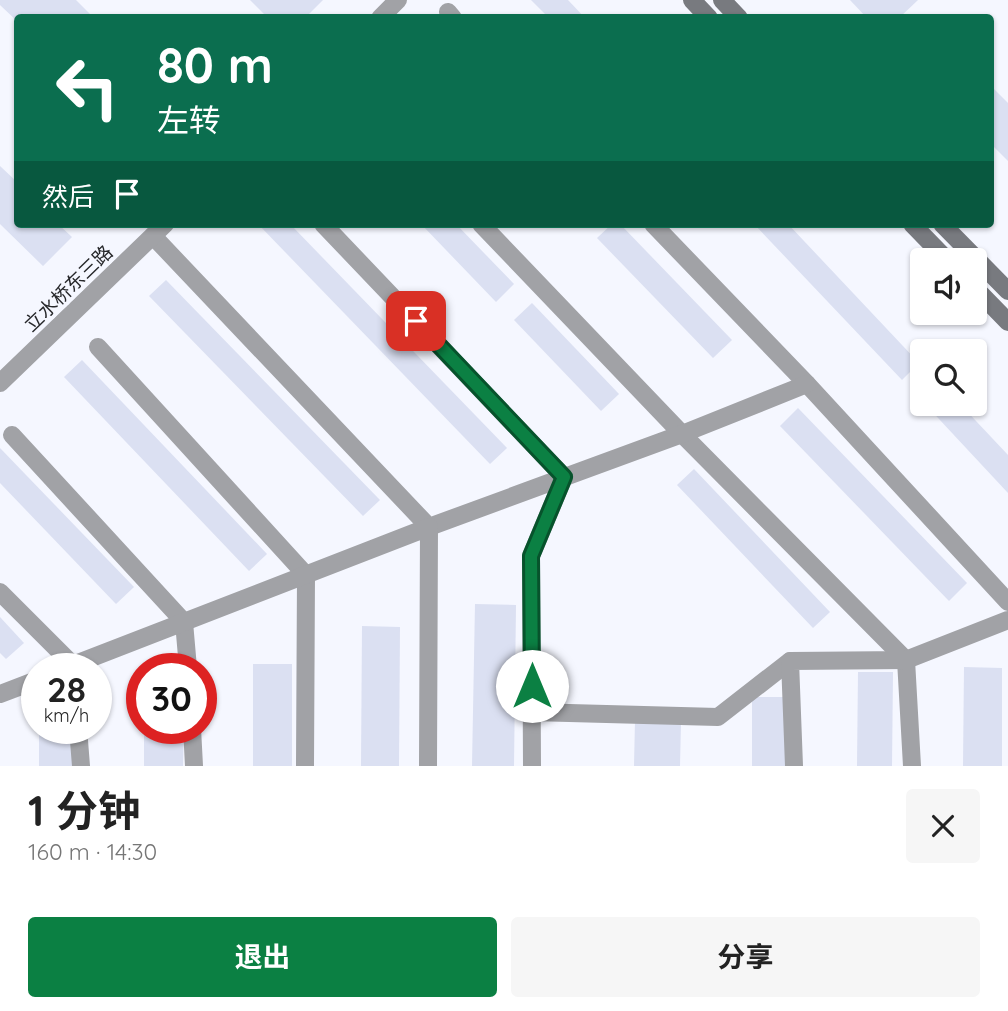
<!DOCTYPE html>
<html lang="zh">
<head>
<meta charset="utf-8">
<style>
	:root { --surface:#fff; --page:#f6f6f6; --text:#222; --muted:#767676; --accent:#0b8043 }
	body { margin:0; font-family:Quicksand,"Noto Sans SC",sans-serif; background:var(--page); color:var(--text); height:100vh; display:flex; flex-direction:column; font-size:26px; white-space:nowrap }
	* { box-sizing:border-box; margin:0 }
	p { font-size:23px; color:var(--muted) }
	.icon { flex:none; width:38px; height:38px; fill:none; stroke:currentColor; stroke-width:2; stroke-linecap:round; stroke-linejoin:round }
	.map { position:relative; height:766px; overflow:hidden }
	.panel { display:flex; flex-direction:column; background:var(--surface); flex:1 }
	.panel>* { flex:none }
	.banner { position:absolute; left:14px; top:14px; width:980px; height:214px; border-radius:7px; box-shadow:0 2px 5px #0004; background:#0b6e4f; color:#fff; overflow:hidden }
	.buttons { position:absolute; left:910px; top:248px; display:grid; gap:14px }
	.buttons a { display:grid; place-items:center; width:77px; height:77px; border-radius:7px; background:var(--surface); box-shadow:0 2px 5px #0004; font-size:35px }
	.speed { position:absolute; left:21px; top:653px; display:flex; gap:14px; font-size:35px; font-weight:700; text-align:center }
	.speed>* { display:grid; place-content:center; width:91px; height:91px; border-radius:50%; background:var(--surface); box-shadow:0 2px 5px #0004; line-height:1 }
	.speed small { font-size:18px; font-weight:400 }
	.speed .limit { border:10px solid #d22; background:#fff; color:#111 }
	.pin { position:absolute; display:grid; place-items:center; width:60px; height:60px; color:#fff; margin:-30px; border-radius:14px; box-shadow:0 4px 10px #0006 }
	.me { position:absolute; width:77px; margin:-38px; rotate:0deg; stroke-linejoin:round; filter:drop-shadow(0 0 5px #0008) }
	.turn { display:flex; align-items:center; gap:24px; height:147px; padding:0 28px; font-size:32px }
	.turn .icon { width:91px; height:91px; stroke-width:2.5 }
	.turn b { display:block; font-size:49px; line-height:60px }
	.then { display:flex; align-items:center; height:66px; padding:0 28px; background:#0003; gap:14px; font-size:26px }
	.round { display:grid; place-items:center; flex:none; width:74px; height:74px; border-radius:7px; background:var(--page) }
	.headline { display:flex; align-items:center; justify-content:space-between; height:119px; padding:0 28px }
	h1 { font-size:42px; font-weight:700; line-height:52px }
	.button { display:flex; gap:14px; margin-top:auto; padding:14px 28px }
	.button a { flex:1; height:80px; border-radius:7px; background:var(--accent); color:#fff; font-size:28px; font-weight:700; line-height:80px; text-align:center }
	.button a+a { background:var(--page); color:var(--text) }
	.map>svg:first-child { display:block }
</style>
</head>
<body>
<div class="map">
<svg width="1008" height="766" viewBox="0 0 1008 766">
	<rect width="100%" height="100%" fill="#f5f7ff"/>
	<g fill="#dbe0f2">
		<path d="M0,0H76L94,18H18V22L0,5Z"/>
		<path d="M250,0H323L305,18H268Z"/>
		<path d="M531,0H568L585,18H549Z"/>
		<path d="M850,0H918L899,18H867Z"/>
		<path d="M990,85L1008,103V161L990,143Z"/>
		<path d="M0,166L18,183V224H58L72,237L43,266L0,224Z"/>
		<path d="M258,224H290L507,448L490,464Z"/>
		<path d="M421,224H456L514,284L496,302Z"/>
		<path d="M612,224H620L732,340L713,358L597,238Z"/>
		<path d="M754,224H788L919,363L902,380Z"/>
		<path d="M166,280L380,500L363,516L149,296Z"/>
		<path d="M532,303L619,394L601,411L514,320Z"/>
		<path d="M82,360L267,554L249,571L64,377Z"/>
		<path d="M925,404H960L1008,455V493Z"/>
		<path d="M798,408L967,583L949,601L780,426Z"/>
		<path d="M0,448L134,587L116,604L0,483Z"/>
		<path d="M694,469L830,612L813,628L677,485Z"/>
		<path d="M475,604L516,605L514,766H472Z"/>
		<path d="M0,617L24,643L6,659L0,653Z"/>
		<path d="M362,626L400,627L399,766H361Z"/>
		<rect x="253" y="664" width="39" height="102"/>
		<path d="M964,667L1002,668V766H963Z"/>
		<path d="M858,672H893L892,766H857Z"/>
		<path d="M752,697H786L785,766H752Z"/>
		<path d="M635,721L681,722L680,766H634Z"/>
		<rect x="39" y="728" width="36" height="38"/>
		<path d="M144,728H184L183,766H144Z"/>
	</g>
	<g fill="none" stroke-linecap="round" stroke-linejoin="round">
		<g stroke="#a1a2a6" stroke-width="18">
			<path d="M448,12L453,18"/>
			<path d="M380,18L398,0"/>
			<path d="M323,224L564,477L531,556L532,766"/>
			<path d="M481,224L682,434L906,660L912,766"/>
			<path d="M653,224L807,384L1008,602"/>
			<path d="M153,236L429,527L682,434L807,384"/>
			<path d="M98,347L306,575L305,766"/>
			<path d="M0,383L165,224"/>
			<path d="M12,435L184,622L188,668"/>
			<path d="M0,592L73,665L429,527L428,766"/>
			<path d="M0,694L37,680"/>
			<path d="M532,712L718,717L790,661"/>
			<path d="M78,728L81,766"/>
			<path d="M192,728L194,766"/>
			<path d="M794,766L790,661L906,660L1008,620"/>
		</g>
		<g stroke="#787a7f" stroke-width="18">
			<path d="M692,0L709,18"/>
			<path d="M722,0L739,18"/>
			<path d="M912,224L948,261"/>
			<path d="M942,224L1008,291"/>
			<path d="M975,288L1008,322"/>
		</g>
	</g>
	<g fill="none" stroke-linecap="round" stroke-linejoin="round">
		<g stroke="#07532c" stroke-width="18">
			<path id="route" d="M416,321L564,477L531,556L532,686"/>
		</g>
		<use href="#route" stroke="#0b8043" stroke-width="12"/>
	</g>
	<g text-anchor="middle" stroke-width="7" stroke-linejoin="round" paint-order="stroke">
		<g font-size="19" fill="#27282b" stroke="#f5f7ff">
			<text transform="translate(68 288) rotate(-44)" y="7">立水桥东三路</text>
		</g>
	</g>
</svg>
<div class="buttons">
<a><svg class="icon" aria-label="sound" viewBox="0 0 24 24"><path d="M4 9h4l5-4v14l-5-4H4zM17 9q2 3 0 6"/></svg></a>
<a><svg class="icon" aria-label="search" viewBox="0 0 24 24"><circle cx="10" cy="10" r="6"/><path d="M15 15l6 6"/></svg></a>
</div>
<div class="speed"><div>28<small>km/h</small></div><div class="limit">30</div></div>
<div class="pin" style="left:416px;top:321px;background:#d93025"><svg class="icon" aria-label="arrive" viewBox="0 0 24 24"><path d="M6 21V4h12l-3 4 3 4H6"/></svg></div>
<svg class="me" style="left:532px;top:686px" viewBox="-20 -20 40 40"><circle r="19" fill="#fff"/><path d="M0-13L10 11 0 6-10 11z" fill="#0b8043"/></svg>
<div class="banner">
<div class="turn"><svg class="icon" aria-label="left" viewBox="0 0 24 24"><path d="M17 20v-9H6M10 6l-5 5 5 5"/></svg><div><b>80 m</b>左转</div></div>
<div class="then">然后<svg class="icon" aria-label="arrive" viewBox="0 0 24 24"><path d="M6 21V4h12l-3 4 3 4H6"/></svg></div>
</div>
</div>
<section class="panel">
<div class="headline"><div><h1>1 分钟</h1><p>160 m · 14:30</p></div><a class="round"><svg class="icon" aria-label="close" viewBox="0 0 24 24"><path d="M6 6l12 12M18 6L6 18"/></svg></a></div>
<div class="button"><a>退出</a><a>分享</a></div>
</section>
</body>
</html>
